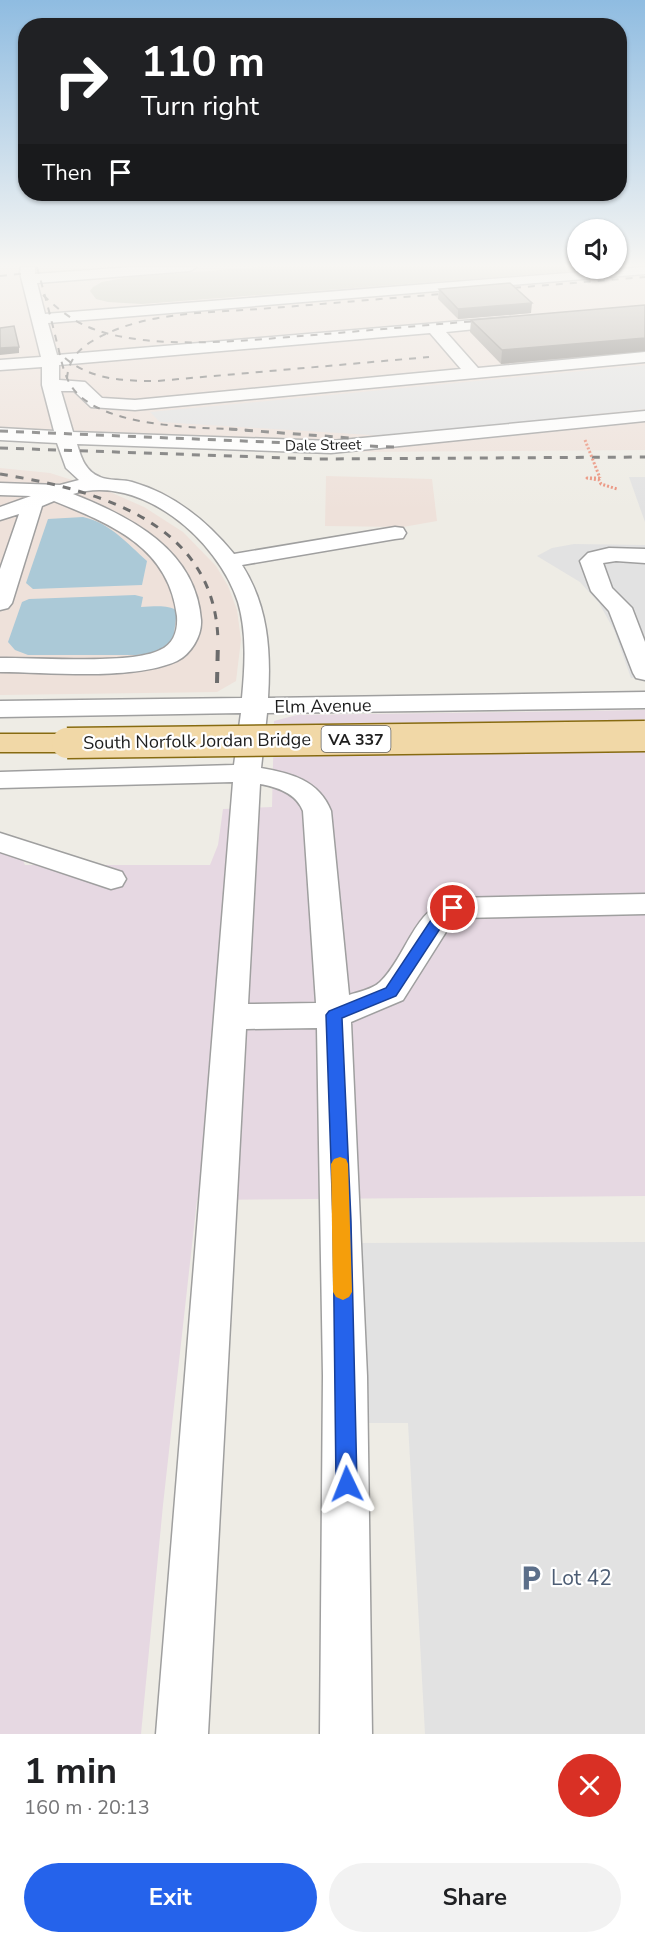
<!DOCTYPE html>
<html lang="en">
<head>
<meta charset="utf-8">
<style>
	:root { --surface:#fff; --page:#f2f2f2; --text:#202124; --muted:#757577; --accent:#2563eb }
	body { margin:0; font-family:"Nunito Sans",sans-serif; background:var(--page); color:var(--text); height:100vh; display:flex; flex-direction:column; font-size:22px; white-space:nowrap }
	* { box-sizing:border-box; margin:0 }
	p { font-size:20px; color:var(--muted) }
	.icon { flex:none; width:33px; height:33px; fill:none; stroke:currentColor; stroke-width:2; stroke-linecap:round; stroke-linejoin:round }
	.map { position:relative; height:1734px; overflow:hidden }
	.drawer { display:flex; flex-direction:column; background:var(--surface); flex:1 }
	.drawer>* { flex:none }
	.top-card { position:absolute; left:18px; top:18px; width:609px; height:183px; border-radius:24px; box-shadow:0 2px 4px #0004; background:#202124; color:#fff; overflow:hidden }
	.buttons { position:absolute; left:567px; top:219px; display:grid; gap:12px }
	.buttons a { display:grid; place-items:center; width:60px; height:60px; border-radius:50%; background:var(--surface); box-shadow:0 2px 4px #0004; font-size:30px }
	.pin { position:absolute; display:grid; place-items:center; width:51px; height:51px; color:#fff; margin:-26px; border:3px solid #fff; border-radius:50%; box-shadow:0 2px 6px #0007 }
	.me { position:absolute; width:66px; margin:-33px; rotate:358deg; stroke-linejoin:round; filter:drop-shadow(0 0 4px #0008) }
	.turn { display:flex; align-items:center; gap:21px; height:126px; padding:0 24px; font-size:27px }
	.turn .icon { width:78px; height:78px; stroke-width:2.5 }
	.turn b { display:block; font-size:42px; line-height:51px }
	.then { display:flex; align-items:center; height:57px; padding:0 24px; background:#0003; gap:12px; font-size:22px }
	.round { display:grid; place-items:center; flex:none; width:63px; height:63px; border-radius:32px; background:var(--page) }
	.headline { display:flex; align-items:center; justify-content:space-between; height:102px; padding:0 24px }
	h1 { font-size:36px; font-weight:700; line-height:45px }
	.action { display:flex; gap:12px; margin-top:auto; padding:12px 24px }
	.action a { flex:1; height:69px; border-radius:36px; background:var(--accent); color:#fff; font-size:24px; font-weight:700; line-height:69px; text-align:center }
	.action a+a { background:var(--page); color:var(--text) }
	.map>svg:first-child { display:block }
</style>
</head>
<body>
<div class="map">
<svg width="645" height="1734" viewBox="0 0 645 1734">
	<rect width="100%" height="100%" fill="#eeece5"/>
	<path fill="#e6d8e2" d="M645,710V1196L197,1200L163,1505L141,1734H0V837L15,844L25,865H210L218,845L223,809L272,807L274,721L297,715Z"/>
	<g fill="#eee1da">
		<path d="M0,267H645V450L348,452L155,448L0,440Z"/>
		<path d="M0,468L50,473L110,492L144,507L183,532L216,566L228,586L237,610L241,640L236,681L217,692L0,695Z"/>
		<path d="M326,476L432,479L437,521L403,527L325,526Z"/>
	</g>
	<path fill="#c0c1b2" d="M260,267H577L600,269L142,304L108,302L96,299L90,291L93,287L102,282L129,277Z"/>
	<g fill="#e2e2e2">
		<path d="M645,365V409L386,436L160,422L150,412Z"/>
		<path d="M629,477H645V522Z"/>
		<path d="M574,544L645,545V677L631,678L614,630L599,603L580,582L537,556L552,548Z"/>
		<path d="M645,1242V1734H425L408,1423H363L357,1243Z"/>
	</g>
	<g fill="#abc9d7">
		<path d="M83,517C109,522 128,544 147,561L142,585L33,589L26,583L48,519Z"/>
		<path d="M135,595L143,597L141,607C152,607 168,604 177,611L173,641L154,653L136,655H28L15,650L8,642L22,602L29,599Z"/>
	</g>
	<g fill="none" stroke-linecap="round" stroke-linejoin="round">
		<g stroke="#9f9f9f" stroke-width="3">
			<g id="minor">
				<path d="M21,267H35V274L132,267H197L190,271L37,283L45,314L645,267V274L48,323L57,355L510,317L516,319L518,322L516,325L446,332L478,368L645,352V362L135,410L91,407L74,391H61L73,432L331,441L645,411V421L331,453L77,444C81,457 85,471 100,477C109,481 122,479 132,482C174,494 207,521 234,554L395,527L403,528L406,533L403,538L395,539L242,565C268,606 271,650 268,698L645,692V708L267,713L261,768C290,773 319,780 331,811L349,995C358,992 373,989 380,982C407,956 413,909 453,898L645,894V914L460,918L451,924L403,1000L351,1022L367,1376L372,1734H320L323,1376L317,1028L246,1029L208,1734H156L233,782L0,788V772L234,765L241,713L0,717V701L242,698C245,667 247,632 238,602C218,540 141,473 73,494C131,517 196,550 201,620C202,636 191,654 177,661C133,681 49,672 0,672V658C36,657 131,665 160,650C174,644 178,630 177,616C169,547 111,524 54,501L42,506L12,603L8,608L0,610V569L19,514L0,520V507L31,496L0,495V483L60,485L79,480L66,468L57,443L0,440V428L54,431L42,385V367L0,370V360L41,357L20,273ZM430,333L461,369L135,400L102,398L85,382L59,380V365ZM260,784C277,787 296,793 303,811L316,1003L248,1004Z"/>
				<path d="M609,548L645,549V563L616,561L603,563L612,588L632,608L645,642V680L636,678L633,673L609,611L591,591L580,561L588,553Z"/>
				<path d="M0,833L122,872L126,879L122,886L111,889L0,852Z"/>
			</g>
		</g>
		<g stroke="#876b11" stroke-width="3">
			<path id="major" d="M0,734H67L77,737L82,743L77,749L67,752H0Z"/>
		</g>
		<path stroke="#ea907a" stroke-width="3" stroke-dasharray="2 2" stroke-linecap="butt" d="M600,478H587L599,480L601,484L617,489"/>
		<use href="#minor" fill="#fff" fill-rule="evenodd"/>
		<use href="#major" fill="#f1d8a7" fill-rule="evenodd"/>
		<g stroke="#6c6c6c" stroke-width="2" stroke-dasharray="7 7" stroke-linecap="butt">
			<path d="M37,267C44,292 51,318 57,343C60,354 62,367 67,378C88,430 201,427 249,430"/>
			<path d="M0,276L27,273"/>
			<path d="M500,289L645,277"/>
			<path d="M43,295C60,311 74,322 96,330C154,350 240,341 301,336C363,331 426,325 488,320"/>
			<path d="M65,358C91,380 124,381 157,381L429,357"/>
			<path d="M67,379C68,361 78,349 94,340C143,312 204,313 259,309C324,304 390,298 455,293"/>
		</g>
		<g stroke="#6c6c6c" stroke-width="3" stroke-dasharray="8 8" stroke-linecap="butt">
			<path d="M229,429L350,438"/>
			<path d="M0,431L317,444"/>
			<path d="M338,445L395,447"/>
			<path d="M0,448L318,459L645,457"/>
			<path d="M0,474C98,490 216,522 218,642"/>
		</g>
		<path stroke="#6c6c6c" stroke-width="4" stroke-dasharray="11 11" stroke-linecap="butt" d="M217,683L218,640"/>
		<g stroke="#876b11" stroke-width="33" stroke-linecap="butt">
			<path id="major-bridge" d="M67,743L645,736"/>
		</g>
		<path stroke="#ea907a" stroke-width="3" stroke-dasharray="2 2" stroke-linecap="butt" d="M585,440L600,478"/>
		<use href="#major-bridge" stroke="#f1d8a7" stroke-width="30"/>
	</g>
	<g fill="#9d9893">
		<path d="M439,289L531,313L458,319L438,299Z"/>
		<path d="M645,305V351L501,364L470,332L471,320Z"/>
	</g>
	<g fill="#807c78">
		<path d="M532,303L531,313L458,319V309Z"/>
		<path d="M645,338V351L501,364L502,350Z"/>
		<path d="M19,347V353L0,355V348Z"/>
	</g>
	<g fill="#b7b1ab" stroke="#807c78" stroke-width="1.5">
		<path d="M510,283L532,303L458,309L439,289Z"/>
		<path d="M645,305V338L502,350L471,320Z"/>
		<path d="M14,326L19,347L0,348V328Z"/>
	</g>
	<linearGradient id="sky" x2="0" y2="1"><stop stop-color="#8fbce1"/><stop offset="0.52" stop-color="#f7f6f3"/><stop offset="1" stop-color="#f7f6f3" stop-opacity="0"/></linearGradient>
	<rect width="645" height="510" fill="url(#sky)"/>
	<path fill="#2563eb" stroke="#184099" stroke-width="1.5" d="M453,903L460,908L445,921L396,996L342,1018L351,1221L357,1484L354,1492L347,1495L339,1492L336,1484L333,1221L326,1015L329,1011L386,988L435,914Z"/>
	<path fill="#f59e0b" d="M340,1157L346,1159L348,1164L352,1292L349,1297L343,1300L336,1297L333,1292L331,1164L334,1159Z"/>
	<defs>
		<g id="parking-bare" transform="scale(2.07)"><path d="M-3.5-5.5H1a3.5 3.5 0 0 1 0 7H-1V5.5H-3.5ZM-1-3.4V-.6H.8a1.4 1.4 0 0 0 0-2.8Z" fill="#5c6f8a" stroke="#fff" stroke-width="2.5" paint-order="stroke"/></g>
	</defs>
	<g fill-rule="evenodd">
		<use href="#parking-bare" x="531" y="1578"/>
	</g>
	<g text-anchor="middle" stroke-width="4.5" stroke-linejoin="round" paint-order="stroke">
		<g font-size="15" fill="#1e1e1e" stroke="#fff">
			<text transform="translate(323 445) rotate(-1)" y="5">Dale Street</text>
		</g>
		<rect fill="#fff" stroke="#626262" stroke-width="1.5" x="321.5" y="726" width="69" height="26" rx="4.5"/>
		<g font-size="16" font-weight="bold" fill="#1e1e1e">
			<text x="356" y="745">VA 337</text>
		</g>
		<g font-size="18" fill="#1e1e1e" stroke="#fff">
			<text transform="translate(323 706) rotate(-1)" y="6">Elm Avenue</text>
			<text transform="translate(197 741) rotate(-1)" y="6">South Norfolk Jordan Bridge</text>
		</g>
		<g font-size="21" fill="#4e5e75" stroke="#fff" text-anchor="start">
			<text x="551" y="1585">Lot 42</text>
		</g>
	</g>
</svg>
<div class="buttons">
<a><svg class="icon" aria-label="sound" viewBox="0 0 24 24"><path d="M4 9h4l5-4v14l-5-4H4zM17 9q2 3 0 6"/></svg></a>
</div>
<div class="pin" style="left:453px;top:908px;background:#d93025"><svg class="icon" aria-label="arrive" viewBox="0 0 24 24"><path d="M6 21V4h12l-3 4 3 4H6"/></svg></div>
<svg class="me" style="left:347px;top:1484px" viewBox="-20 -20 40 40"><path d="M0-17L14 15 0 8-14 15z" fill="#2563eb" stroke="#fff" stroke-width="4"/></svg>
<div class="top-card">
<div class="turn"><svg class="icon" aria-label="right" viewBox="0 0 24 24"><path d="M7 20v-9h11M14 6l5 5-5 5"/></svg><div><b>110 m</b>Turn right</div></div>
<div class="then">Then<svg class="icon" aria-label="arrive" viewBox="0 0 24 24"><path d="M6 21V4h12l-3 4 3 4H6"/></svg></div>
</div>
</div>
<section class="drawer">
<div class="headline"><div><h1>1 min</h1><p>160 m · 20:13</p></div><a class="round" style="background:#d93025;color:#fff"><svg class="icon" aria-label="close" viewBox="0 0 24 24"><path d="M6 6l12 12M18 6L6 18"/></svg></a></div>
<div class="action"><a>Exit</a><a>Share</a></div>
</section>
</body>
</html>
